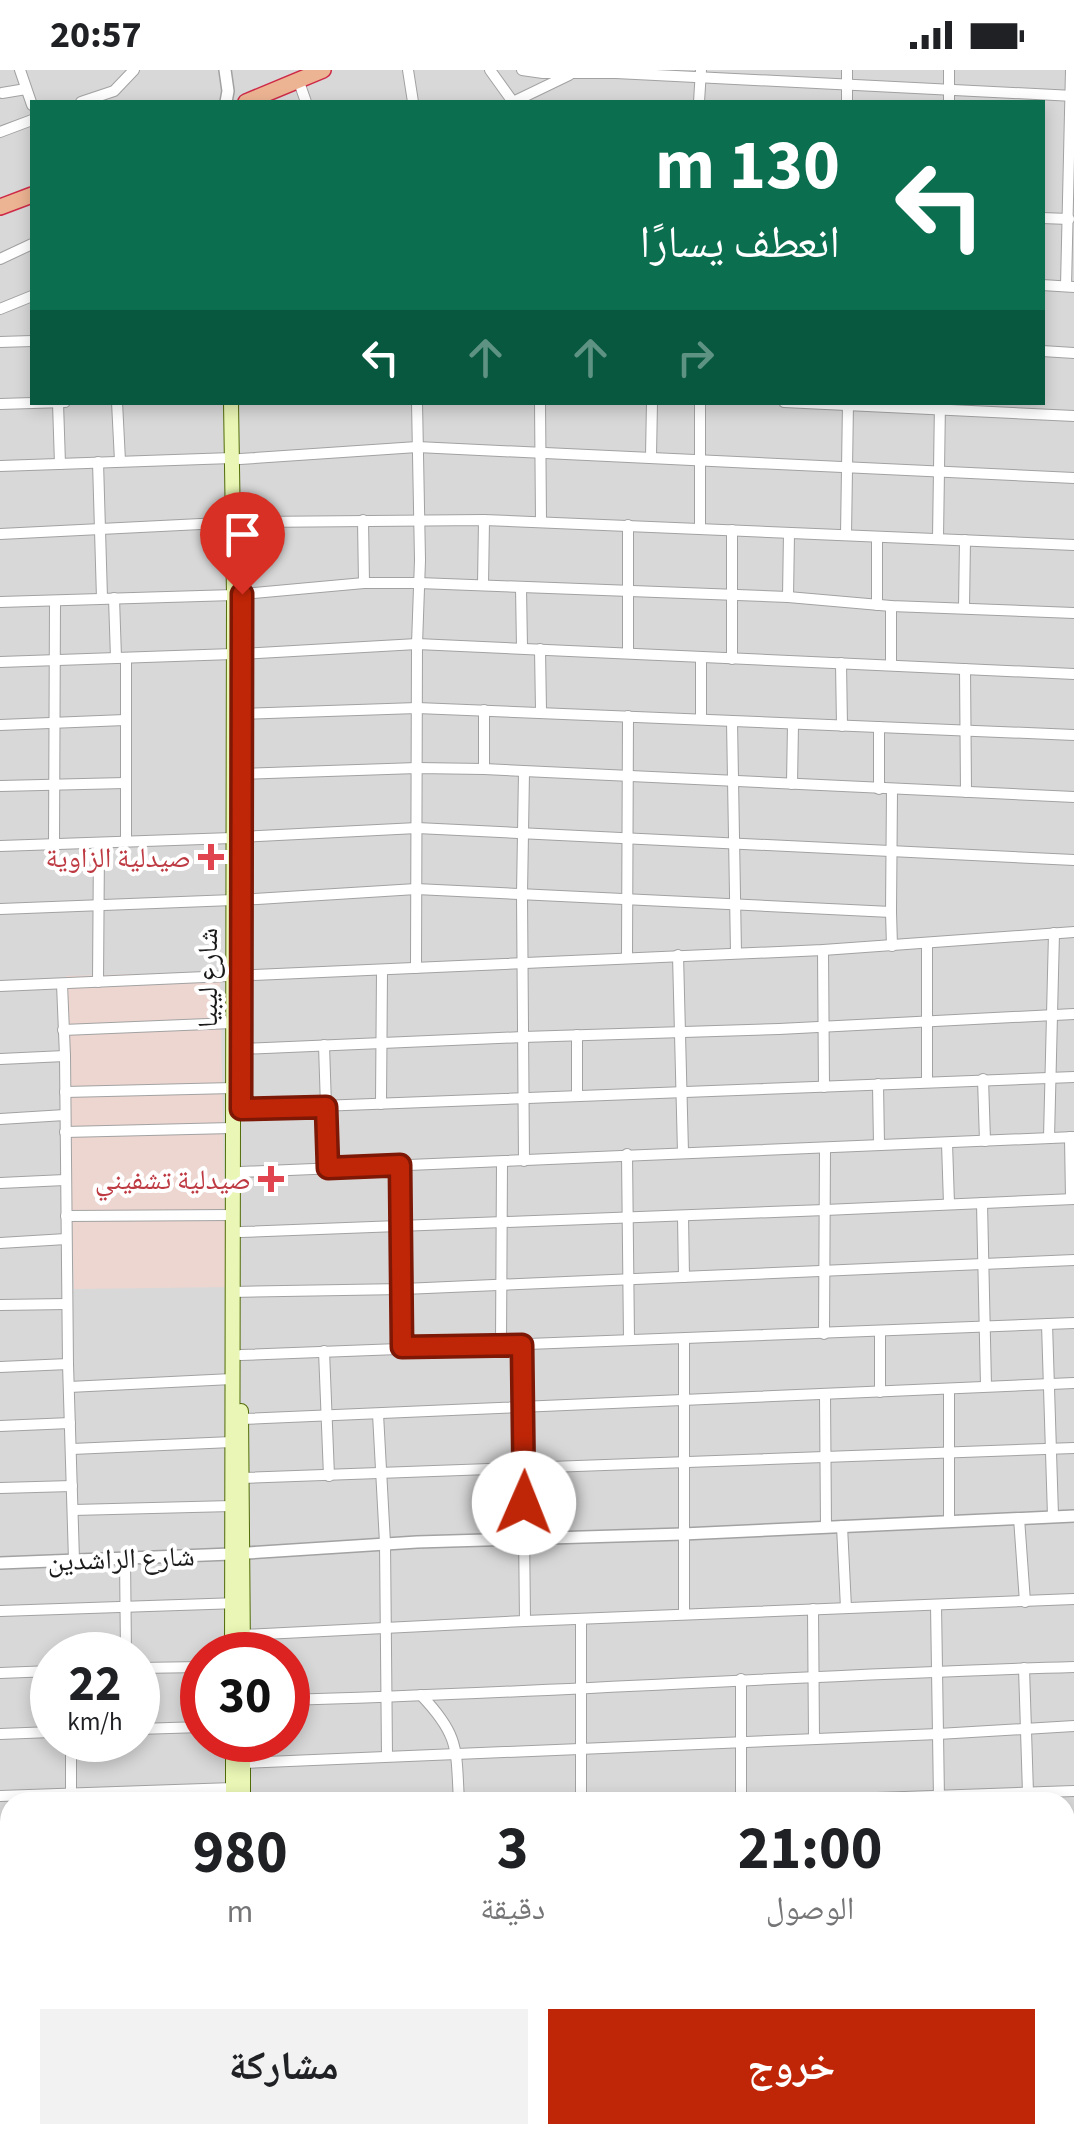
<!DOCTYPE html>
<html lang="ar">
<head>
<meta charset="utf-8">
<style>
	:root { --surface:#fff; --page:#f2f2f2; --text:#202124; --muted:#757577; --accent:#bf2507 }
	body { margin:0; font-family:"Source Sans 3","Noto Naskh Arabic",sans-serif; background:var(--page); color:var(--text); direction:rtl; height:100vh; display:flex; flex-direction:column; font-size:38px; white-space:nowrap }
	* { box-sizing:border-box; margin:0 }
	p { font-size:32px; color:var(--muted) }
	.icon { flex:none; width:55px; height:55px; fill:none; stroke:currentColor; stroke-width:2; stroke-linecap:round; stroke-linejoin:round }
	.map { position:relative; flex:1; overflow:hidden; direction:ltr }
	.side { position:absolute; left:0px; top:1722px; width:1075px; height:352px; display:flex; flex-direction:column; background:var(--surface); border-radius:30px 30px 0 0; box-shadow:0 5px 15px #0003; direction:rtl }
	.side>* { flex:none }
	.guide { position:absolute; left:30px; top:30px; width:1015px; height:305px; border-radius:0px; box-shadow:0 5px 15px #0003; direction:rtl; background:#0b6e4f; color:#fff; overflow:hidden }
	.speed { position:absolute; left:30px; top:1562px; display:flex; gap:20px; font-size:50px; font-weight:700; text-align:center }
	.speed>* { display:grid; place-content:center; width:130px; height:130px; border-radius:50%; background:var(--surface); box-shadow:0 5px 15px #0003; line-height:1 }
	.speed small { font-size:25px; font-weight:400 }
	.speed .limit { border:15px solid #d22; background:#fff; color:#111 }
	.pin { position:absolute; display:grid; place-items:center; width:85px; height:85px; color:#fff; margin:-102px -42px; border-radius:50% 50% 50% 0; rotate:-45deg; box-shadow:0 0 10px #0007 }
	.pin .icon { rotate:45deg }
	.me { position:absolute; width:110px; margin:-55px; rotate:1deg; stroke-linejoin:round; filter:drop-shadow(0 0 8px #0008) }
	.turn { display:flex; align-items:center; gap:35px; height:210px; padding:0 40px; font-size:45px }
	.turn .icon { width:130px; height:130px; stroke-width:2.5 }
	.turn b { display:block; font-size:70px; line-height:85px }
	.lanes { display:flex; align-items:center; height:95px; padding:0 40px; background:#0003; justify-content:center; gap:50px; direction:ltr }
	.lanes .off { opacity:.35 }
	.eta { display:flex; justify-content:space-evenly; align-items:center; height:170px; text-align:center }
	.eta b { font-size:60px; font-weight:700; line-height:70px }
	.button { display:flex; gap:20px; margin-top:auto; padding:20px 40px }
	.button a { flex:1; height:115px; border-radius:0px; background:var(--accent); color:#fff; font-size:40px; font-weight:700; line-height:115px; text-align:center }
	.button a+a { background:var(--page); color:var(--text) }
	.status { display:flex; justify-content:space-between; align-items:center; height:70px; padding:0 50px; background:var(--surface); direction:ltr }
	.status svg { height:28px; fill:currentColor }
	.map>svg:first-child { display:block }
</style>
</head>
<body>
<div class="status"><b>20:57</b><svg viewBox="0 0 49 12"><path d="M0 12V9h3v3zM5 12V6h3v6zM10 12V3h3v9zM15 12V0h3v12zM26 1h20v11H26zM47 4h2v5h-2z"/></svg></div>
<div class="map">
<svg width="1074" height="2074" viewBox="0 0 1074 2074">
	<rect width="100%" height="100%" fill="#eceae1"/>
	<path fill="#d9d8d8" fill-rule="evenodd" d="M0,0H1074V2074H0ZM32,32H1042V332H32ZM52,1585H138V1670H52ZM202,1585H288V1670H202ZM10,1732H1065V2065H10Z"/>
	<path fill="#edd6d0" d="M220,902L226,1217L74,1219L66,906Z"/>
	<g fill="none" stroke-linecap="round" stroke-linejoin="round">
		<g stroke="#a2a2a2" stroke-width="12">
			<g id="minor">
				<path d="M20,0L32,35"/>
				<path d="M408,0L413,32"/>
				<path d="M490,0L513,32"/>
				<path d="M522,0L543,3H616L1074,26"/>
				<path d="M847,0V32"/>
				<path d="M949,0V32"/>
				<path d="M299,12L306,32"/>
				<path d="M2,23L26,19"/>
				<path d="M81,32L114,21L134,0"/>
				<path d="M513,32L569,5"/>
				<path d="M699,32L701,0"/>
				<path d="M0,62L32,50"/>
				<path d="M1042,148L1069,149"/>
				<path d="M0,189L32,174"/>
				<path d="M1042,215L1074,217"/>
				<path d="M1066,216L1071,0"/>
				<path d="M0,239L32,226"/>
				<path d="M0,272L32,271"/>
				<path d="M1042,281L1074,283"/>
				<path d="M117,332L120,391"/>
				<path d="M540,332L541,451"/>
				<path d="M700,332V458"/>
				<path d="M784,332L1074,346"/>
				<path d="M58,333L60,394"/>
				<path d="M0,334L65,332"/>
				<path d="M651,386L652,332"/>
				<path d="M240,389L417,377L1074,408"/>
				<path d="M98,392L102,528"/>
				<path d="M0,396L232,388"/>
				<path d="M363,450L364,513"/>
				<path d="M0,464L241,452L484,450L1074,475"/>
				<path d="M846,465L848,333"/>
				<path d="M938,468L940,332"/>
				<path d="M483,515L484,450"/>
				<path d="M521,517L522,578"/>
				<path d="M242,524L364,513H419L788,527L891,536L1074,543"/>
				<path d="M788,527L789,463"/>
				<path d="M114,528L116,588"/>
				<path d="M0,532L234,525"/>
				<path d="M877,535V467"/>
				<path d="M964,538L965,470"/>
				<path d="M540,579L541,641"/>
				<path d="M628,583V455"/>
				<path d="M242,584L417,574L1074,604"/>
				<path d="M126,588V771"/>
				<path d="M701,588V649"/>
				<path d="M732,589V460"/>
				<path d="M0,592L233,584"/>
				<path d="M841,593L842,656"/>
				<path d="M891,595V536"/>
				<path d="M965,599L966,722"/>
				<path d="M242,644L417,638L1074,665"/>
				<path d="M732,651L736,883"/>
				<path d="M0,655L125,650"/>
				<path d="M484,699V640"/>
				<path d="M241,704L417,698L484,699L1074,727"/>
				<path d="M792,714L793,655"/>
				<path d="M0,716L125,713"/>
				<path d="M879,719V657"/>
				<path d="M241,767L417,758L1074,790"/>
				<path d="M54,775L55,531"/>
				<path d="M0,776L232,768"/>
				<path d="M240,830L416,819L891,842L892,720"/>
				<path d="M0,839L233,830"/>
				<path d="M891,842L892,876"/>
				<path d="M823,880L824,1017"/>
				<path d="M678,885L683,1082"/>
				<path d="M627,887L628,646"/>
				<path d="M416,898L417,574L420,490L417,332"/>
				<path d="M98,912L99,773"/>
				<path d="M62,914L65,986L68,1294L74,1490"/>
				<path d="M0,916L823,880L1074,862"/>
				<path d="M63,960L232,953"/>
				<path d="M324,975L328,1098"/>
				<path d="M240,979L523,967L779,959L1074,944"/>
				<path d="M0,989L65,986"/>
				<path d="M983,1009L985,1071"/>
				<path d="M927,1012V874"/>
				<path d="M878,1014L879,1075"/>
				<path d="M65,1022L233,1018"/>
				<path d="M577,1026V965"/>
				<path d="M381,1034L382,901"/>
				<path d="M241,1039L1074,1007"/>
				<path d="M0,1049L65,1045"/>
				<path d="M65,1062L232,1058"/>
				<path d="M1070,1067L1071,1129"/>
				<path d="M1049,1068L1054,863"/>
				<path d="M947,1073L949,1134"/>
				<path d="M627,1084L629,1270"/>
				<path d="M524,1091L522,824L524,702"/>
				<path d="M400,1095L402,1277"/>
				<path d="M241,1102L1074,1067"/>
				<path d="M0,1113L65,1110"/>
				<path d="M982,1133L986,1316"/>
				<path d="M66,1146L232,1145"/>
				<path d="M683,1146L684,1207"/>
				<path d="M241,1162L825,1140L1074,1129"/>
				<path d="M0,1173L66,1169"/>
				<path d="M232,1222L403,1219L1074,1190"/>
				<path d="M0,1235L67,1234"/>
				<path d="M1047,1254L1053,1446"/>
				<path d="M880,1261V1322"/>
				<path d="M824,1264L825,1078"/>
				<path d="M684,1269V1544"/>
				<path d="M501,1275L502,1092"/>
				<path d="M522,1275L525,1551"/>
				<path d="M324,1281L329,1406"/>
				<path d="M241,1285L1074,1253"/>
				<path d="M0,1297L68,1294"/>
				<path d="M69,1317L232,1309"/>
				<path d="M825,1325L826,1457"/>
				<path d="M378,1344L385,1473L387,1686"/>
				<path d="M242,1349L1074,1313"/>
				<path d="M0,1356L70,1353"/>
				<path d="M72,1379L232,1372"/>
				<path d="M242,1408L1074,1378"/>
				<path d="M0,1418L72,1416"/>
				<path d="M73,1440L232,1436"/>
				<path d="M1019,1448L1025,1532"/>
				<path d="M949,1451V1319"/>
				<path d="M842,1456L846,1538"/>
				<path d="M125,1488L126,1585"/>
				<path d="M936,1535L939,1729"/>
				<path d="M813,1539L814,1669"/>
				<path d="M0,1541L239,1533"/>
				<path d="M243,1565L525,1551L1074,1529"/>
				<path d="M138,1598L202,1597"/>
				<path d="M1024,1598L1028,1723"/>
				<path d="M0,1603L52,1601"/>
				<path d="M741,1609V1732"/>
				<path d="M421,1625C460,1666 456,1679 459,1732"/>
				<path d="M288,1630C550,1623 812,1604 1074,1597"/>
				<path d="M138,1659L202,1657"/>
				<path d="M0,1664L52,1662"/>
				<path d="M71,1670V1723"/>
				<path d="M243,1693L938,1664L1074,1656"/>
				<path d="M0,1726L233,1718"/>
				<path d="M581,1732V1550"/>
				<path d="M761,1732L1074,1721"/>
				<path d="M1065,1781H1074"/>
				<path d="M0,1789L10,1788"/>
				<path d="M1065,1842H1074"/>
				<path d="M0,1850H10"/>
				<path d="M0,1886L10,1885"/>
				<path d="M1065,1908H1074"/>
				<path d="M0,1953H10"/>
				<path d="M1065,1967L1074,1966"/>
				<path d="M1065,2005H1074"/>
				<path d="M1065,2056H1074"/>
				<path d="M131,2065V2074"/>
				<path d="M161,2065V2074"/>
				<path d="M202,2065V2074"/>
				<path d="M309,2065V2074"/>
				<path d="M383,2065V2074"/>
				<path d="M480,2065V2074"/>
				<path d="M938,2065V2074"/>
				<path d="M581,2074V2065"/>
				<path d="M687,2074L899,2065"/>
			</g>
		</g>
		<g stroke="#a2a2a2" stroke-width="14">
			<g id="tertiary">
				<path d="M225,0L228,21L226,32"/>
				<path d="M0,1493L231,1484L417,1472L683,1464L1074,1446"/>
			</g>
		</g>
		<g stroke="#516c08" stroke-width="16">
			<g id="secondary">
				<path d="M231,332L234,525L232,1585"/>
				<path d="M241,1341L243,1585"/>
				<path d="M243,1670V1732"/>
				<path d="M233,1732V1670"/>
				<path d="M236,2065V2074"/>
				<path d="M247,2065V2074"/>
			</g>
		</g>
		<g stroke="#ce2a48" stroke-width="18">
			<g id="trunk">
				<path d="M246,32L323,0"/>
				<path d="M0,137L32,125"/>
			</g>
		</g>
		<use href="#minor" stroke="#fff" stroke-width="10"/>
		<use href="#tertiary" stroke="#fff" stroke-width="11"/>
		<use href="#secondary" stroke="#e9f6b5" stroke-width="14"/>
		<use href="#trunk" stroke="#edb493" stroke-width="15"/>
	</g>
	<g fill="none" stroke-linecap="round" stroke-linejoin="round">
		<g stroke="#7c1805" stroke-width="25">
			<path id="route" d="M242,524L241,1039L326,1037L328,1098L400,1095L402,1277L522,1275L524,1433"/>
		</g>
		<use href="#route" stroke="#bf2507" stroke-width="18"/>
	</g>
	<g fill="#e0444e" stroke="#fff" stroke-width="4">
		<path d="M206 772h10v10h10v10h-10v10h-10v-10h-10v-10h10z"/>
		<path d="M266 1094h10v10h10v10h-10v10h-10v-10h-10v-10h10z"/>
	</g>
	<g text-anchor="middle" stroke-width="8" stroke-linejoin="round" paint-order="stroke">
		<g font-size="28" fill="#be3a42" stroke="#fff" text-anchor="end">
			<text x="191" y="797">صيدلية الزاوية</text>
			<text x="251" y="1119">صيدلية تشفيني</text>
		</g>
		<g font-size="28" fill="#1b1b1b" stroke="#fff">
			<text transform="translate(207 908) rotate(-90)" y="10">شارع ليبيا</text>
			<text transform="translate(121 1488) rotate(-2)" y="10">شارع الراشدين</text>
		</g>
	</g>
</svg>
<div class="speed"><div>22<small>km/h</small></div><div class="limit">30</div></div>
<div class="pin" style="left:242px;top:524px;background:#d93025"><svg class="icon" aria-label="arrive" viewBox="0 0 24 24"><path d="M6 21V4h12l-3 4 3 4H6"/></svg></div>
<svg class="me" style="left:524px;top:1433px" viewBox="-20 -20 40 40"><circle r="19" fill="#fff"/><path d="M0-13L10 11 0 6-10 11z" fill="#bf2507"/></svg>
<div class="guide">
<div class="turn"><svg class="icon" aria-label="left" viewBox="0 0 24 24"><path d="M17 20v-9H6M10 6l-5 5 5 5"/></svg><div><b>130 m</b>انعطف يسارًا</div></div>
<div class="lanes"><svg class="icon" aria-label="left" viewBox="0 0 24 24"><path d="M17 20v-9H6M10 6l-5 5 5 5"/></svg><svg class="icon off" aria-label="ahead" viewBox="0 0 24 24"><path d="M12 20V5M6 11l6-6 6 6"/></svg><svg class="icon off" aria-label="ahead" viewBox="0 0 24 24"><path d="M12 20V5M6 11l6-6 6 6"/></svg><svg class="icon off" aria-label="right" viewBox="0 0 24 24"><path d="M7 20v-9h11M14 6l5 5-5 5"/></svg></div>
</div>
<section class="side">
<div class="eta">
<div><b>21:00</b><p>الوصول</p></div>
<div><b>3</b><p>دقيقة</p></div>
<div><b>980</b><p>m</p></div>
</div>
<div class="button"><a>خروج</a><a>مشاركة</a></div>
</section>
</div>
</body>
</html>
